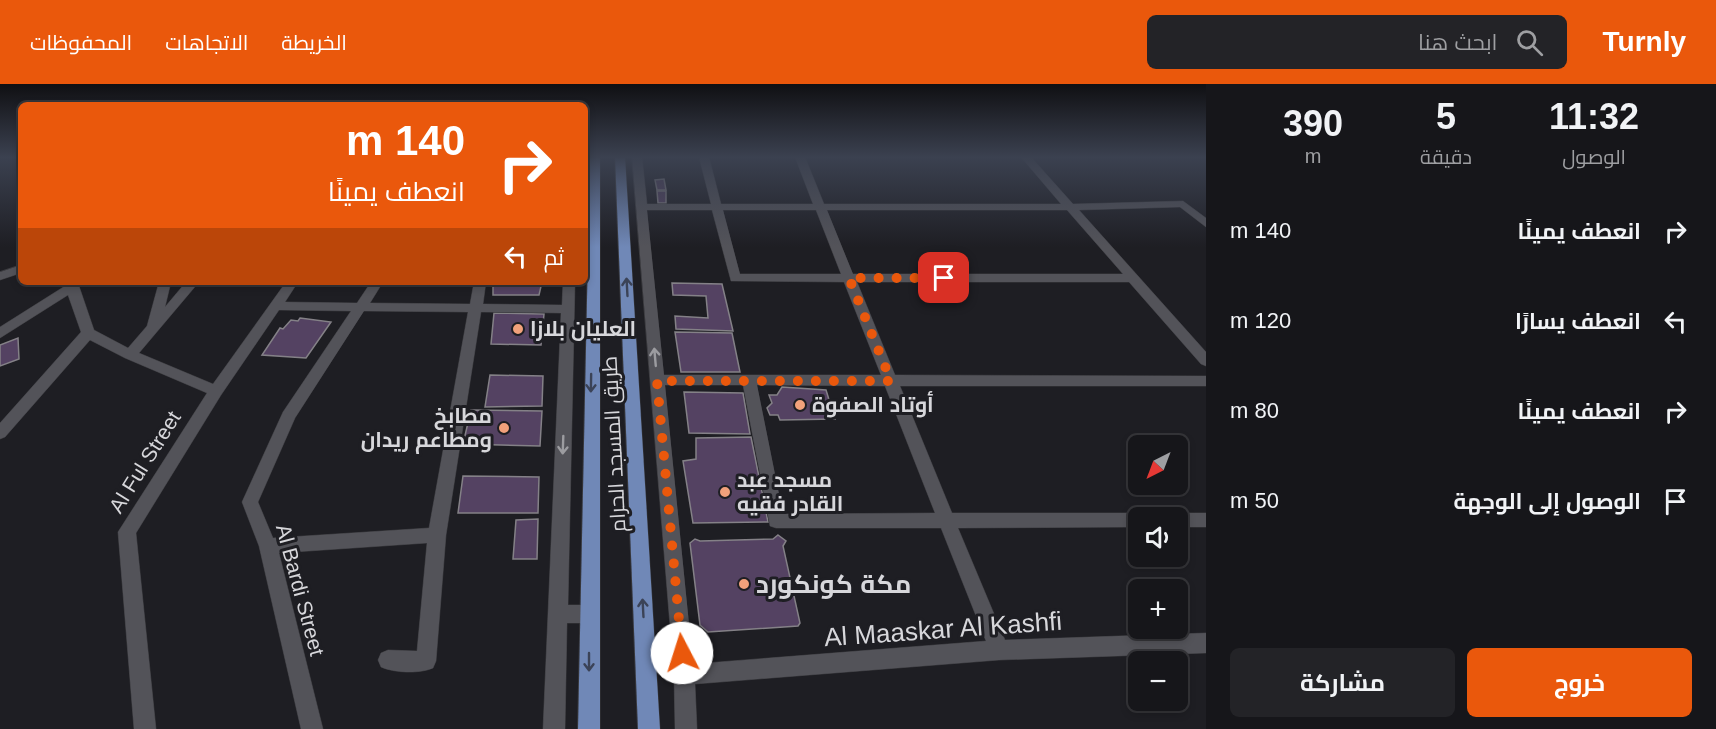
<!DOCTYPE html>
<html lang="ar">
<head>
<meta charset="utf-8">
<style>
	:root { --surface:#16161a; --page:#232327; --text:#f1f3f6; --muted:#9e9fa2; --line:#353539; --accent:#ea580c }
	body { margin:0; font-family:Helvetica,Cairo,sans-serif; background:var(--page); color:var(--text); direction:rtl; height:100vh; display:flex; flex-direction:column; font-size:22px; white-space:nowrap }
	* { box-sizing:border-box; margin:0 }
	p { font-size:20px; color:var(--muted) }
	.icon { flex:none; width:33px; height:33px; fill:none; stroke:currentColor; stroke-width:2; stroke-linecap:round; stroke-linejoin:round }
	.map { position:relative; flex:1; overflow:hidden; direction:ltr }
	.side { display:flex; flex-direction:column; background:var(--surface); width:510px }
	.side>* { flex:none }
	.guide { position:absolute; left:18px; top:18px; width:570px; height:183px; border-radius:9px; box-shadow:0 3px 9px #0003,0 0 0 2px var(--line); direction:rtl; background:#ea580c; color:#fff; overflow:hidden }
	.needle { width:39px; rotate:222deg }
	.buttons { position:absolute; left:1128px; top:351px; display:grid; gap:12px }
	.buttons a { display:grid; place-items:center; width:60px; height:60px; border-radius:9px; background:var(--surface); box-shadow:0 3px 9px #0003,0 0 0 2px var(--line); font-size:30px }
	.pin { position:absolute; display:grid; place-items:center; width:51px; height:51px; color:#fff; margin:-26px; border-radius:12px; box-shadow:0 3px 9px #0006 }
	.me { position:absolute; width:66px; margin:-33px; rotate:355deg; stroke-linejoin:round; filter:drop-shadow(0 0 4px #0008) }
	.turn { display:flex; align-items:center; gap:21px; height:126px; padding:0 24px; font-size:27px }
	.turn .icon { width:78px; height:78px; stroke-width:2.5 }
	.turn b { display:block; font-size:42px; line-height:51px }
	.then { display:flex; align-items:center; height:57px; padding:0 24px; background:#0003; gap:12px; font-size:22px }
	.eta { display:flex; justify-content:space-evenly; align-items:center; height:102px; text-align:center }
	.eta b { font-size:36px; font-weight:700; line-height:42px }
	.button { display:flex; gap:12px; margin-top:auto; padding:12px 24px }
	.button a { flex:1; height:69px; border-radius:9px; background:var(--accent); color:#fff; font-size:24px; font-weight:700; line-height:69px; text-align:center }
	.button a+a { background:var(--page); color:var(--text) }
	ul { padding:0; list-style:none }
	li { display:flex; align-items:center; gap:18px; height:90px; padding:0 24px }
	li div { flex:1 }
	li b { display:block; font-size:22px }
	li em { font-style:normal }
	header { display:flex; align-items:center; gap:36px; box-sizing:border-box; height:84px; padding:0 30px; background:var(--accent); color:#fff }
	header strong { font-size:28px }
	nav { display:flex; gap:33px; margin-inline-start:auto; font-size:21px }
	.search { width:420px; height:54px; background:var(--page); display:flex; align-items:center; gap:15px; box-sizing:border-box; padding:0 21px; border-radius:9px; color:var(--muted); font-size:22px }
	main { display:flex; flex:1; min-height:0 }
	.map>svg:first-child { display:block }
</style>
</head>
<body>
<header>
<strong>Turnly</strong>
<div class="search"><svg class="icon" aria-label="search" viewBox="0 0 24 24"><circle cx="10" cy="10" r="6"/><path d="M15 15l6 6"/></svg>ابحث هنا</div>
<nav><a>الخريطة</a><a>الاتجاهات</a><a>المحفوظات</a></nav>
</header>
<main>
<section class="side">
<div class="eta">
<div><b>11:32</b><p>الوصول</p></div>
<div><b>5</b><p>دقيقة</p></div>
<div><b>390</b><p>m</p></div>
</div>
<ul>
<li><svg class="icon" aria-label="right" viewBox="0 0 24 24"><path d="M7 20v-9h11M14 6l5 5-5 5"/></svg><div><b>انعطف يمينًا</b></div><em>140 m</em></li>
<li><svg class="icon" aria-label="left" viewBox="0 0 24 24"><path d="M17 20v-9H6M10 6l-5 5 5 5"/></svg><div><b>انعطف يسارًا</b></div><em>120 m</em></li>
<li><svg class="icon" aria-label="right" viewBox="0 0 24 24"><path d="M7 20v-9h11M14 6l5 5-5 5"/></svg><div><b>انعطف يمينًا</b></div><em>80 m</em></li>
<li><svg class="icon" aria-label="arrive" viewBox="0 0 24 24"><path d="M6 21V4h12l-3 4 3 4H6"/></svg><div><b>الوصول إلى الوجهة</b></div><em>50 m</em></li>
</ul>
<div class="button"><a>خروج</a><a>مشاركة</a></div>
</section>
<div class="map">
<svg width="1206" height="645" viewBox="0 0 1206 645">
	<rect width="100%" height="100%" fill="#1e1e23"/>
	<g fill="#544262" stroke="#848187" stroke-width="1.5">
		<path d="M664,95L666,106H657L655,96Z"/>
		<path d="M657,107H666V119H658Z"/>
		<path d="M493,198H542L539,211H493Z"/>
		<path d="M672,199L722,200L733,247L676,245L675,232L708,234L706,212L673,211Z"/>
		<path d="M494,229L544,230L541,261L491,260Z"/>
		<path d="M300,234L331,238L306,274L262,271L280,244L283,245L291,236L298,237Z"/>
		<path d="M675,248L732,249L740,288H681Z"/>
		<path d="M18,254L19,275L0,282V261Z"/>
		<path d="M490,291L543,292L542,322L485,323Z"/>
		<path d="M782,303L826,306L835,335L780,336L778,331H770L767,324L772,319L769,311H777Z"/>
		<path d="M684,308L743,309L750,350L689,349Z"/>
		<path d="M471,326L542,327L540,362L463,360Z"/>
		<path d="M751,353L768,438L693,439L683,377L696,375V354Z"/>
		<path d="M463,392L539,393L538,429H458Z"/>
		<path d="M538,435L537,475H513L516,436Z"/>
		<path d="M778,451L786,457L783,462L800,539L798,542L708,548L700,541L690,459L695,455L700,457L773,455Z"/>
	</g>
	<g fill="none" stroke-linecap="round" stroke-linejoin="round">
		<g stroke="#3a3a3e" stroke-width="1">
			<g id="minor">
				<path d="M632,73H642L647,120H711L699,73H709L721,120H813L795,73H805L824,120H1061L1021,73H1031L1073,120L1183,117L1206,134V143L1180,123L1079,126L1206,268V282L1201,280L1129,198H857L895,291L1206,292V302H900L952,429H1138L1145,434H1138V443L958,444L1005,556L1206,549V569L999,576L695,600L697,645H675L674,591ZM647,126H712L731,197L844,198L881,291H664ZM723,126H816L841,190H740ZM827,126H1067L1123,190H853ZM665,301H743L770,442L776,444H941L986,557L693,580ZM757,301L885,302L935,429L783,430Z"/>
				<path d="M21,181V189L0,196V188Z"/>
				<path d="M64,198H76L79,202L94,246L128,264L147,242L159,198H171L165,223L186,198H199L139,269L213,300L286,198H298L285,218L357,219L371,198H383L370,219L470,220L474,198H486L483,220L562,221L563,198H575L568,521H588L595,524L598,530L595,536L588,539H567L565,645H543L561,229L481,228L446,451L436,577L433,584C420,590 394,589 381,583L378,576L381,569L388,566L417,567L427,459L279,469L323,645H301L259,462L242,418L283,328L351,227L279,226L221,311L136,449L156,645H134L118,448L207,309L125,274L90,256L5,353L0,355V339L81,248L68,211L0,254V243L65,202ZM364,227L468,228L429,444L273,454L258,418L295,334Z"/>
				<path d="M1178,429H1206V443H1178V434H1171Z"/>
			</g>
		</g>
		<g stroke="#3a3a3e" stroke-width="1">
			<g id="major">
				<path d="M590,73H600V645H578Z"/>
				<path d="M615,73H625L660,645H638Z"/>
			</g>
		</g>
		<use href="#minor" fill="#535359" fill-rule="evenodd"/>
		<use href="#major" fill="#7088b7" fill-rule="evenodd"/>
	</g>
	<defs><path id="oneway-shaft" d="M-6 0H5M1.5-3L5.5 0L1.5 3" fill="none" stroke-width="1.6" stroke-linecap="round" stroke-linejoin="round" transform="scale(1.5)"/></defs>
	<g stroke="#3b4357">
		<use href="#oneway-shaft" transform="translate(627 203) rotate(-93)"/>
		<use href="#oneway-shaft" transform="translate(591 299) rotate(91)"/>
		<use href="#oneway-shaft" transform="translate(643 524) rotate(-93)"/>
		<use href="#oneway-shaft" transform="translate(589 578) rotate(90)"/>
	</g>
	<g stroke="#9c9ca0">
		<use href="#oneway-shaft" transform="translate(655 273) rotate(-95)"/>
		<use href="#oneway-shaft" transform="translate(563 361) rotate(92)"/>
	</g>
	<linearGradient id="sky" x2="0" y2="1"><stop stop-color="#101013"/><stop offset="0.45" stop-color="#3b4150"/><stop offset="1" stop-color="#3b4150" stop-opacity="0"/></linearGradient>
	<rect width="1206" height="163" fill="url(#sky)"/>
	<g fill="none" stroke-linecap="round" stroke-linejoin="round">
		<path stroke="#ea580c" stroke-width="10" stroke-dasharray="0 18" d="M682,569L657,297H891L849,194H944"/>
	</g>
	<g fill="#f1a17b" stroke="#1e1e23" stroke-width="2">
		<circle cx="518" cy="245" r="6"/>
		<circle cx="800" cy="321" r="6"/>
		<circle cx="504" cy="344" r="6"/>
		<circle cx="725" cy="408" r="6"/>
		<circle cx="744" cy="500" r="6"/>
	</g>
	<g text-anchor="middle" stroke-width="6" stroke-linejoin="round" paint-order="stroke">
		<g font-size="21" font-weight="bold" fill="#d7d7db" stroke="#1e1e23" text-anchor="start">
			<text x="530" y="252">العليان بلازا</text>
			<text x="812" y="328">أوتاد الصفوة</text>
			<text x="492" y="339" text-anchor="end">مطابخ<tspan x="492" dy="24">ومطاعم ريدان</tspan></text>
			<text x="737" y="403">مسجد عبد<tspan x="737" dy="24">القادر فقيه</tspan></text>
		</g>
		<g font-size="21" fill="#d7d7db" stroke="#1e1e23">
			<text transform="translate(614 360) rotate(-93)" y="7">طريق المسجد الحرام</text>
			<text transform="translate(145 378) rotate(-58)" y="7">Al Ful Street</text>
			<text transform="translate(300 506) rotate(75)" y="7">Al Bardi Street</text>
		</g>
		<g font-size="26" font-weight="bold" fill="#d7d7db" stroke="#1e1e23" text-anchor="start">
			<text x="756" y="509">مكة كونكورد</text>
		</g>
		<g font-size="26" fill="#d7d7db" stroke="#1e1e23">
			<text transform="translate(943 545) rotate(-4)" y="9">Al Maaskar Al Kashfi</text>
		</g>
	</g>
</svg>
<div class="buttons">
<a><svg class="needle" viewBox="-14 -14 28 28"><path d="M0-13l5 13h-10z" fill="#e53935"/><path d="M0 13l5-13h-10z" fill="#9e9fa2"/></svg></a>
<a><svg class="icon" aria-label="sound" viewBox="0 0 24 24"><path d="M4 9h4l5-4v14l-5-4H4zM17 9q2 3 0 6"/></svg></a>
<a>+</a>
<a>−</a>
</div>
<div class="pin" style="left:944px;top:194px;background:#d93025"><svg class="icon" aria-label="arrive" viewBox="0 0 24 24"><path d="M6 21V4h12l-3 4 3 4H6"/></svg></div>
<svg class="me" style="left:682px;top:569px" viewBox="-20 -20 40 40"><circle r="19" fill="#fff"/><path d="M0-13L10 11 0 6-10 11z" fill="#ea580c"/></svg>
<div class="guide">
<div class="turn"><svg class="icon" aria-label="right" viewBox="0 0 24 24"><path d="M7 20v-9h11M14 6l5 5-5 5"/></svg><div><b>140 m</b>انعطف يمينًا</div></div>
<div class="then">ثم<svg class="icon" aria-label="left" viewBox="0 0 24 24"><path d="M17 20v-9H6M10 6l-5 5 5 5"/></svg></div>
</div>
</div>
</main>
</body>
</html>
